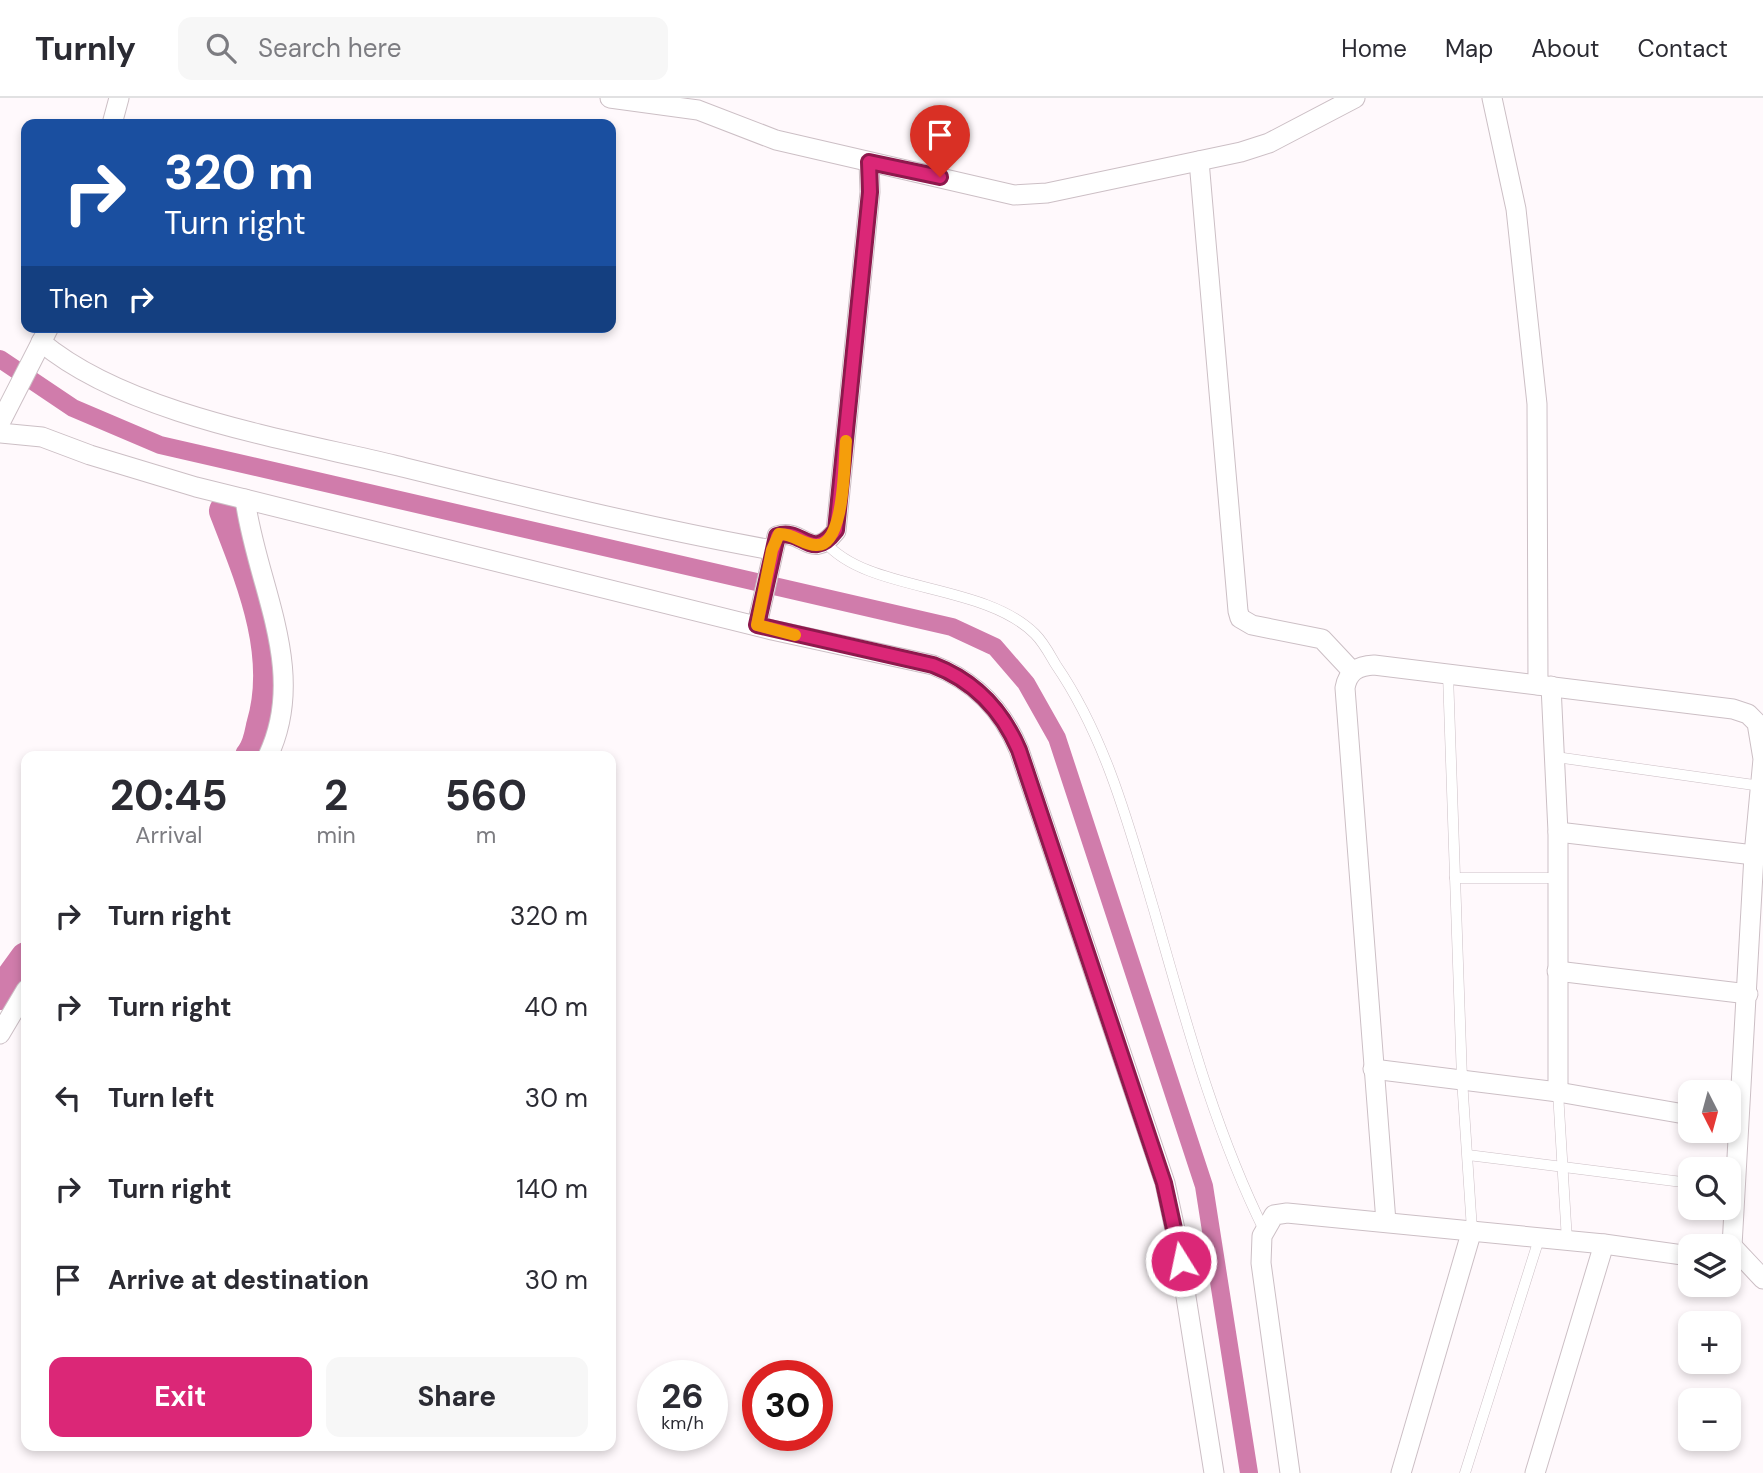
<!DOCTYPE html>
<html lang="en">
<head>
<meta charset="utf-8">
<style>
	:root { --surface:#fff; --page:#f7f7f7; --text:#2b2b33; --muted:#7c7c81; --line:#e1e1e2; --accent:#db2777 }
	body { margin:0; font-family:"DM Sans",sans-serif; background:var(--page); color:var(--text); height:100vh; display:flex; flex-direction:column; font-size:26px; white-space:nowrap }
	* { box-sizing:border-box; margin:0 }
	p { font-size:23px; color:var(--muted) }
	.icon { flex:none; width:38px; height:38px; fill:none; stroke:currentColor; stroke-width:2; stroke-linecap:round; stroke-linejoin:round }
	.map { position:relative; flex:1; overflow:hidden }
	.side { position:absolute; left:21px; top:653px; width:595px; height:700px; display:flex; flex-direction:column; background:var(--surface); border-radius:14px; box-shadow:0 4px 10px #0003 }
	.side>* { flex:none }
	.guide { position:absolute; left:21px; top:21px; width:595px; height:214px; border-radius:14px; box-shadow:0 4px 10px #0003; background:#1a4fa0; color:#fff; overflow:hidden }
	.needle { width:46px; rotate:174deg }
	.controls { position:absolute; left:1678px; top:982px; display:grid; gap:14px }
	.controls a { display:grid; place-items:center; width:63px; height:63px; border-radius:14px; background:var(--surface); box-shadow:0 4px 10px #0003; font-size:35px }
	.speed { position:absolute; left:637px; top:1262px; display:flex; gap:14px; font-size:35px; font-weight:700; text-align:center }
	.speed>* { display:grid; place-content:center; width:91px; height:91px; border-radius:50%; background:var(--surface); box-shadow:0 4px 10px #0003; line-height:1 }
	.speed small { font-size:18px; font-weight:400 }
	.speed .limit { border:10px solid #d22; background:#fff; color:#111 }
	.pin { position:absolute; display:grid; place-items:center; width:60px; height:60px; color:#fff; margin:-72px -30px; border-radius:50% 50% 50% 0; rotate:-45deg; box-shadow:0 0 7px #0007 }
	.pin .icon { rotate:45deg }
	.me { position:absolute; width:77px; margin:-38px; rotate:350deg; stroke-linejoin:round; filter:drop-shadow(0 0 5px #0008) }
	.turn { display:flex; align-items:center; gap:24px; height:147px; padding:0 28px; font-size:32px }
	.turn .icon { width:91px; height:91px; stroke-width:2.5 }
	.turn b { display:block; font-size:49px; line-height:60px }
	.then { display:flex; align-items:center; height:66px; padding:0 28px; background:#0003; gap:14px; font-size:26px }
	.eta { display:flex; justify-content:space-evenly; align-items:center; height:119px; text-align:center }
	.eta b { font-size:42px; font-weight:700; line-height:49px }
	.cta { display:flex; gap:14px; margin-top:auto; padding:14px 28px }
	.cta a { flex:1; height:80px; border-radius:14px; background:var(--accent); color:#fff; font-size:28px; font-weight:700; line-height:80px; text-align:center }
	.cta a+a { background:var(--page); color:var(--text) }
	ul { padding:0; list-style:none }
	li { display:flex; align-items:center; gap:21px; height:91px; padding:0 28px }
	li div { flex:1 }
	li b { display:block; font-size:26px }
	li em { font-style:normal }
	header { display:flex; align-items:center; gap:42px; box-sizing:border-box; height:98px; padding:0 35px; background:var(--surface); border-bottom:2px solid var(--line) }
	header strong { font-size:33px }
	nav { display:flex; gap:38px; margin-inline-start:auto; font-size:24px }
	.search { width:490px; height:63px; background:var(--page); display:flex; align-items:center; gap:18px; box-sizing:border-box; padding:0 24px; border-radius:14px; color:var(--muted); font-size:26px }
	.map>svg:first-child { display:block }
</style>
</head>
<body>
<header>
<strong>Turnly</strong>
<div class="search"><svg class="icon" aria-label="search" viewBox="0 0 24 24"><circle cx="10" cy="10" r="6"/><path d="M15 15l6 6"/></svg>Search here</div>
<nav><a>Home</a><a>Map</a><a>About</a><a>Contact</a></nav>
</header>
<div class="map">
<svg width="1763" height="1375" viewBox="0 0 1763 1375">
	<rect width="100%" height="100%" fill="#fff9fc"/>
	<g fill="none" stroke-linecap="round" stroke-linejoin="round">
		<path stroke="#d07cab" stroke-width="18" d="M0,261L73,310L160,347L952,529L995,549L1026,585L1057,640L1204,1088L1249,1375"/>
		<g stroke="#d07cab" stroke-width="32">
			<path d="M225,413C251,480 284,556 262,628C260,638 258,650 251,658"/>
			<path d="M0,896L26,860"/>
		</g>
		<g stroke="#ccbfc5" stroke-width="11">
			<g id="lane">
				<path d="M825,444C868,495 983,484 1035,536C1044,545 1050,557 1056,567C1106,640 1129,728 1154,812C1185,920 1214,1031 1264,1132"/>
				<path d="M1448,576L1462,981L1472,1132"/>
				<path d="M1556,659L1761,688"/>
				<path d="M1455,780H1557"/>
				<path d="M1558,994L1567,1143"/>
				<path d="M1468,1057L1690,1085"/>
				<path d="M1465,1375L1539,1141"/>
			</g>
		</g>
		<g stroke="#ccbfc5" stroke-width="21">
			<g id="street">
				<path d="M610,0L698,12L776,42L1014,97L1047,95L1241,54L1269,45L1355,0"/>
				<path d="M1492,0L1516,111L1537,306L1538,587"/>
				<path d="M112,26L119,0"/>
				<path d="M1199,63L1238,513L1240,520L1252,527L1322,541L1352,573"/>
				<path d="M41,244C127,316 286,341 394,367C520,398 645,429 772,452"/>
				<path d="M0,325L49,229"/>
				<path d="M0,335L42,339L90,357L196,389L772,532L933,567C975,583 1002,611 1019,652L1165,1085L1176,1136L1214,1375"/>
				<path d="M245,401C256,486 309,572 268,658"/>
				<path d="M757,527L777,438C803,429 811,465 836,433L870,94L869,64"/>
				<path d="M1551,588L1558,734V994"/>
				<path d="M1558,734L1754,757"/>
				<path d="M1557,873L1748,896"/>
				<path d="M0,936L26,892"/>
				<path d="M1373,971L1558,994L1690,1017"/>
				<path d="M1386,1124L1345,590C1348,573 1358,568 1374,567L1733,611L1748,616L1757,625L1763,661L1754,757L1732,1148L1729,1156"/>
				<path d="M1732,1148L1763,1181"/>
				<path d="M1290,1375L1261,1165L1262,1138L1274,1117L1287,1115L1604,1146L1690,1158"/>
				<path d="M1401,1375L1472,1132"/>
				<path d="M1535,1375L1604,1146"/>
			</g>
		</g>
		<use href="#lane" stroke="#fff" stroke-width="10"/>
		<use href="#street" stroke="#fff" stroke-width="19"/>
	</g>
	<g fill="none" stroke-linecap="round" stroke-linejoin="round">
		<g stroke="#8e194d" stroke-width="18">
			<path id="route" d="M940,79L869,64L870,94L836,432C811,465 803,429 777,438L757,527L933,567C975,583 1002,612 1019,652L1164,1085L1181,1163"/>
		</g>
		<use href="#route" stroke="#db2777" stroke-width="12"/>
		<path stroke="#f59e0b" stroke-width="12" d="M795,537L757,527L772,452L779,436C793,435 803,447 816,447C845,449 844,364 846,343"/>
	</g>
</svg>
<div class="controls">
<a><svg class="needle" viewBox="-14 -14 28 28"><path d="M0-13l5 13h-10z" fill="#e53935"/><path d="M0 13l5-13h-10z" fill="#7c7c81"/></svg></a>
<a><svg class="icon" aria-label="search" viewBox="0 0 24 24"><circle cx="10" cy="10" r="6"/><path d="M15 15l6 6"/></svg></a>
<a><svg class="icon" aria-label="layers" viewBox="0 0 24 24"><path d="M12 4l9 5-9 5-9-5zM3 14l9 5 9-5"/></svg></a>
<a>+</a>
<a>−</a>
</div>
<div class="speed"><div>26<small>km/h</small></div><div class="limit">30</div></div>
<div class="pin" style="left:940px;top:79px;background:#d93025"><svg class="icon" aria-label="arrive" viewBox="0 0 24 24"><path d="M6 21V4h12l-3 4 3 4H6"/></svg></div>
<svg class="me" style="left:1181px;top:1163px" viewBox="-20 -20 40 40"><circle r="17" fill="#db2777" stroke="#fff" stroke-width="3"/><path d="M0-11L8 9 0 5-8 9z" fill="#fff"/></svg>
<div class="guide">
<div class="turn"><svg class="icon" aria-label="right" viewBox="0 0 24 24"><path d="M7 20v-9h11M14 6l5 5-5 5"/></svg><div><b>320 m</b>Turn right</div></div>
<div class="then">Then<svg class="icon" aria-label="right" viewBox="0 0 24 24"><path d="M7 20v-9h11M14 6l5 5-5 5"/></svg></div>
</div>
<section class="side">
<div class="eta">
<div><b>20:45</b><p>Arrival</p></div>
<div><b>2</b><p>min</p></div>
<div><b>560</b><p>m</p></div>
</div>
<ul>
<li><svg class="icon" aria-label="right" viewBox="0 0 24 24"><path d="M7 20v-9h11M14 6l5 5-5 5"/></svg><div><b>Turn right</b></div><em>320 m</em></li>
<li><svg class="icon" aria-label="right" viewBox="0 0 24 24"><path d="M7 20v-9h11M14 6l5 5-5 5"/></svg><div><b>Turn right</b></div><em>40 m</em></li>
<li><svg class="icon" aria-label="left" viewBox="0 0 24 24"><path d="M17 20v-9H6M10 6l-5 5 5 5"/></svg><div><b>Turn left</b></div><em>30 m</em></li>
<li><svg class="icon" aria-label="right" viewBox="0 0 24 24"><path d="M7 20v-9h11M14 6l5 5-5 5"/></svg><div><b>Turn right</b></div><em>140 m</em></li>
<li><svg class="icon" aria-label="arrive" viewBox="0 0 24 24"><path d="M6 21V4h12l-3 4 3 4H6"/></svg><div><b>Arrive at destination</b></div><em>30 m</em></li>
</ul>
<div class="cta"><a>Exit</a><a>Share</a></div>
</section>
</div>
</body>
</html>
